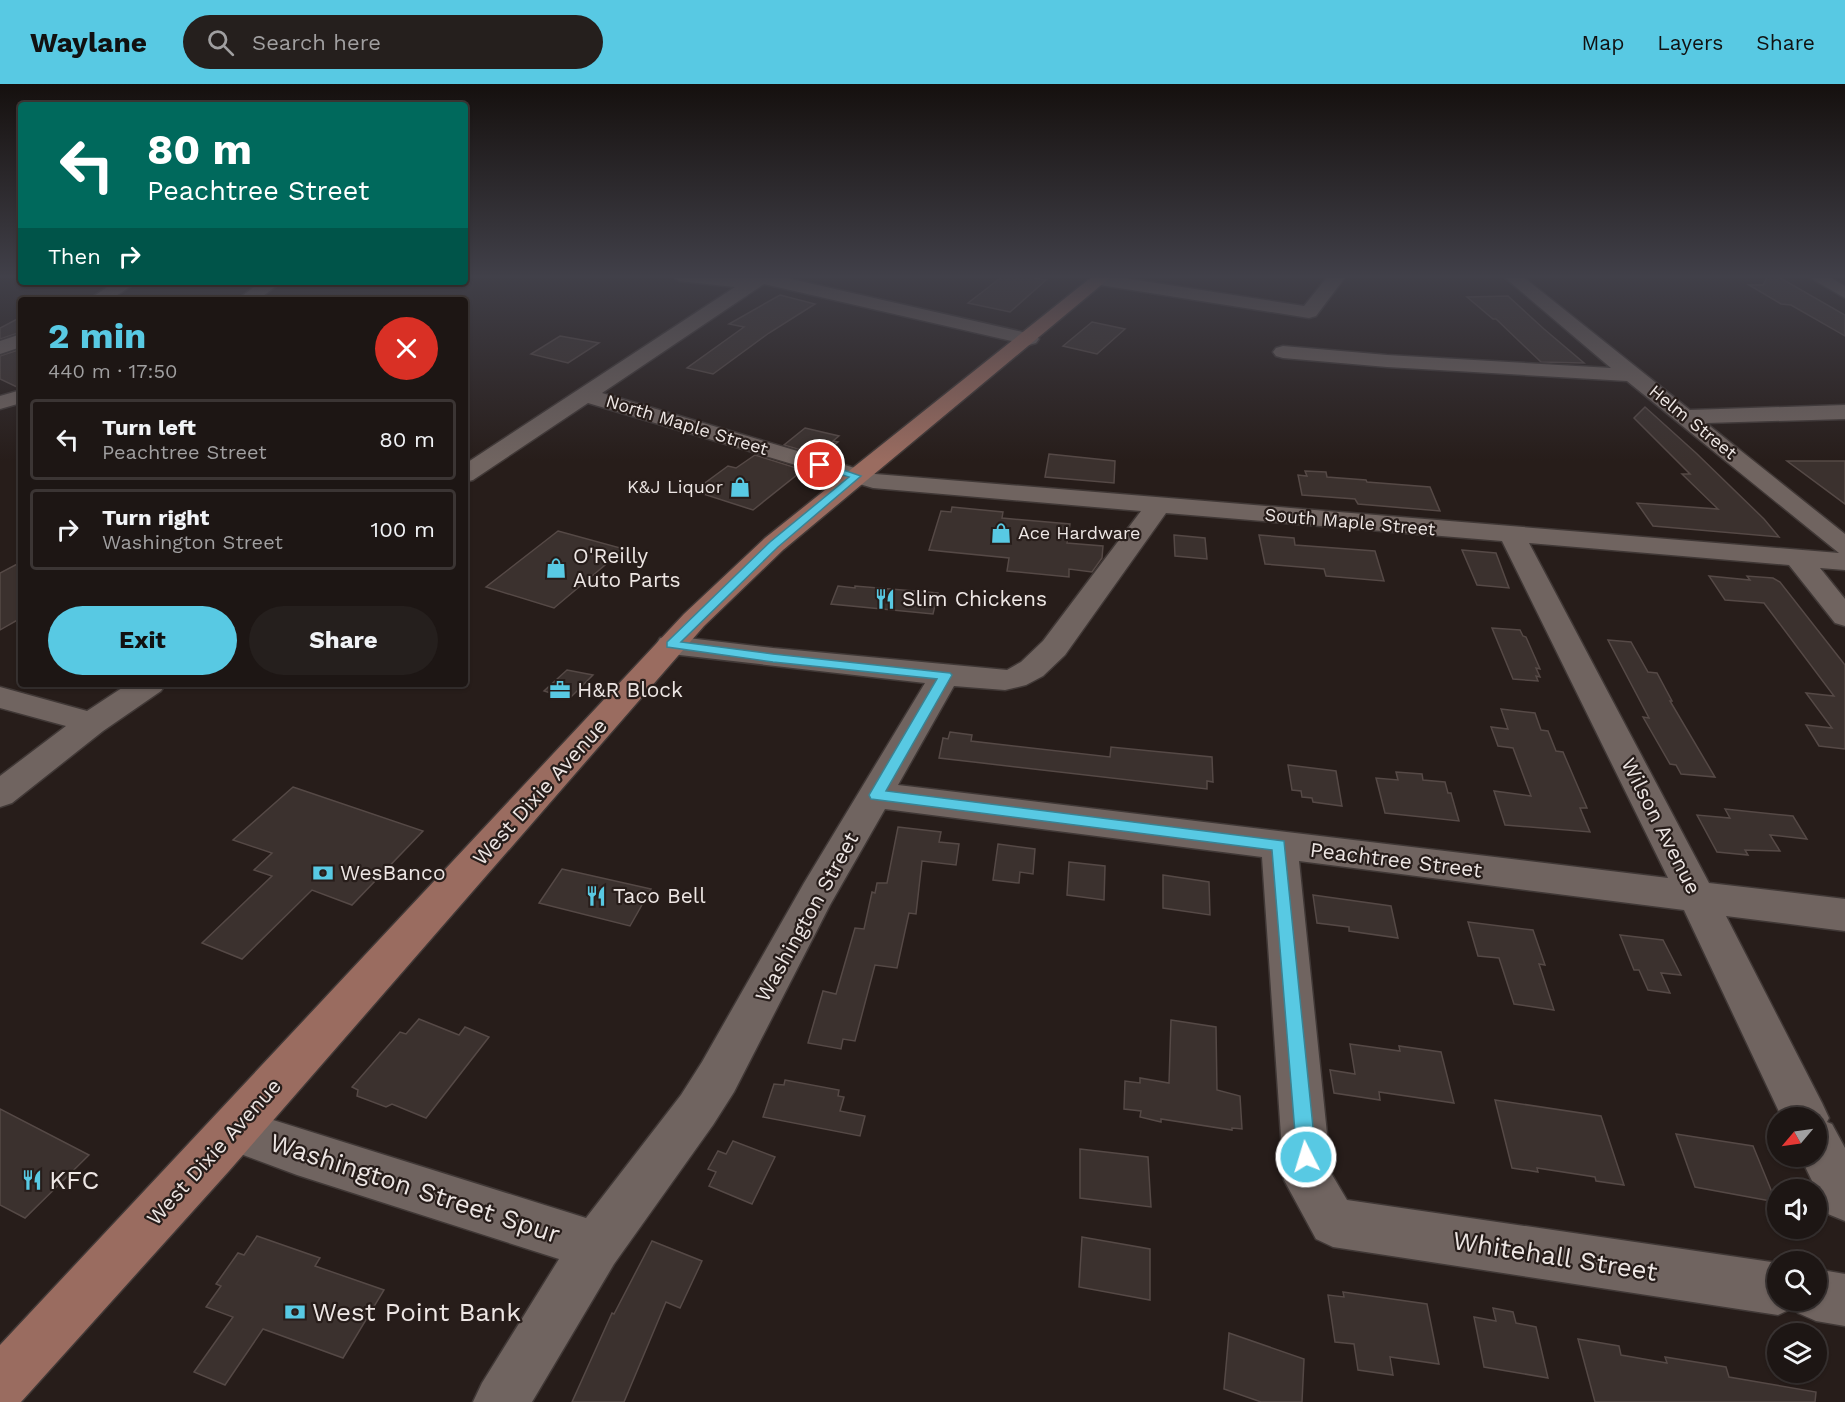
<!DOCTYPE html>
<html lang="en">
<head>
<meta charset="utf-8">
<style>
	:root { --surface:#1d1614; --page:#251f1d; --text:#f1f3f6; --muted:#a09fa0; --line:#3b3534; --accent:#58c9e3 }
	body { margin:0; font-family:"Work Sans",sans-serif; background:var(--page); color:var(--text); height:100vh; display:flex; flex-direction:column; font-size:22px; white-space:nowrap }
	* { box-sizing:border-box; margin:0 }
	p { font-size:20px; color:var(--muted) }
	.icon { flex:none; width:33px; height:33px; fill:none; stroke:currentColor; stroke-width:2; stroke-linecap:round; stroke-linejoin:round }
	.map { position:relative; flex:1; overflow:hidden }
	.side { position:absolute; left:18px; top:213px; width:450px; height:390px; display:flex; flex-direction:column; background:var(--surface); border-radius:6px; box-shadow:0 2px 4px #0004,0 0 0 2px var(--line) }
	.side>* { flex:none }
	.guide { position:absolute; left:18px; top:18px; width:450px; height:183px; border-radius:6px; box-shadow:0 2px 4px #0004,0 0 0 2px var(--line); background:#00695c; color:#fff; overflow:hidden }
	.needle { width:39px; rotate:241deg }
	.fabs { position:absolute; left:1767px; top:1023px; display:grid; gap:12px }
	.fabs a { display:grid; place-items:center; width:60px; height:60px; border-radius:50%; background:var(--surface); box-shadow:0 2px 4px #0004,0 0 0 2px var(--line); font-size:30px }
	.pin { position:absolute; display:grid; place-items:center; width:51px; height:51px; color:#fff; margin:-26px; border:3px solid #fff; border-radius:50%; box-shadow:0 2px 6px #0007 }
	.me { position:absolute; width:66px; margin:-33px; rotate:355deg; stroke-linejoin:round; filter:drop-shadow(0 0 4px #0008) }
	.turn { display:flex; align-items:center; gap:21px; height:126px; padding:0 30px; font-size:27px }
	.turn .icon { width:78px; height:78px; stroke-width:2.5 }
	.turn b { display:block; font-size:42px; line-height:51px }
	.then { display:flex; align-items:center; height:57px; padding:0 30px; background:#0003; gap:12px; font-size:22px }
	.round { display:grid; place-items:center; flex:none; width:63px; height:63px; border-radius:32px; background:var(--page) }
	.overview { display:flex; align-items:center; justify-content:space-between; height:102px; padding:0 30px }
	h1 { font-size:36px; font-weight:700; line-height:45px; color:var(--accent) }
	.action { display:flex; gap:12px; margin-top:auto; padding:12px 30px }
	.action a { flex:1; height:69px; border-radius:36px; background:var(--accent); color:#111; font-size:24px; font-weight:700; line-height:69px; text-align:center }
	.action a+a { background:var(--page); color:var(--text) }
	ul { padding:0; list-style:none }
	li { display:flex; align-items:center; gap:18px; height:81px; margin:0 12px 9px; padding:0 18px; border:3px solid var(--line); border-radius:6px }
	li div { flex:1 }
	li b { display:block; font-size:22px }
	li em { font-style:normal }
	header { display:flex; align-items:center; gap:36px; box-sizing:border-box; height:84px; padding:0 30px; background:var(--accent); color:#111 }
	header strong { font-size:28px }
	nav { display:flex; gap:33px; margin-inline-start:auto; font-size:21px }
	.search { width:420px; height:54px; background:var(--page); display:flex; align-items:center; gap:15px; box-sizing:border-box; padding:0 21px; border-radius:33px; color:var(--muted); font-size:22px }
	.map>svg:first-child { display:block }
</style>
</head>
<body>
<header>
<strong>Waylane</strong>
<div class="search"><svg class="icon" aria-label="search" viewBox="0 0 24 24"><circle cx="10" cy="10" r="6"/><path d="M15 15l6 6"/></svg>Search here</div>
<nav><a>Map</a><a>Layers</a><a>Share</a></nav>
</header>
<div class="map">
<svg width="1845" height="1318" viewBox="0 0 1845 1318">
	<rect width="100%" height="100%" fill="#271d1a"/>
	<g fill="#3b312e" stroke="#554946" stroke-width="1.5">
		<path d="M1003,192H1023L1046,196L1010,228L968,219Z"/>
		<path d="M1768,192H1777L1845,231V252L1791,221L1781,220L1749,201H1763Z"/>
		<path d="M780,211L815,220L769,249L713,290L687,284L744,243L729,240Z"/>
		<path d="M1508,212L1544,245L1584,279L1541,278L1496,235H1493L1467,213Z"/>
		<path d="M21,233V248L0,255V244Z"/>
		<path d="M1092,238L1125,245L1097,270L1063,262Z"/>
		<path d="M560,252L599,259L568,279L531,270Z"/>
		<path d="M21,265V304H19L0,295V272Z"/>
		<path d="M1645,323L1696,369L1764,435L1779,453L1653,442L1637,419L1718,425L1682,390H1690L1634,334Z"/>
		<path d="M805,344L839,352L833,357L838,358L821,372L784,361Z"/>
		<path d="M1049,370L1115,377L1114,399L1045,393Z"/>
		<path d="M755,371L803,386L753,426L694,407L728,382L736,384Z"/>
		<path d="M1787,377H1845V420Z"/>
		<path d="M1305,387L1326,388L1327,393L1366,396L1367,398L1430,403L1440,427L1358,420L1355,415L1302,411L1298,391L1307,392Z"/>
		<path d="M952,423L1003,428L1002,434L1070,440L1067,459L1103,462L1102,474L1092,488L1069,485V493L1007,487L1009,474L929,466L941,427L951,428Z"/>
		<path d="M558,447L624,465L554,524L486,503Z"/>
		<path d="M1174,451L1205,454L1207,475L1175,472Z"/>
		<path d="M1259,451L1294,454L1295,461L1375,467L1384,497L1326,492L1324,485L1265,480Z"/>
		<path d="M1462,466L1496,469L1509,504L1477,501Z"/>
		<path d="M21,478V534L0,546V489Z"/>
		<path d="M1709,492L1750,496L1747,492L1773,494L1780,498L1845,581V665L1819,662L1806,641L1832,644L1806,609L1834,612L1767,523L1764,519L1725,516Z"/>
		<path d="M838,502L855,504V502L938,509L933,530L831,520Z"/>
		<path d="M1492,544L1520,546L1523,552L1526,553L1540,585L1536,584L1540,593L1536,592L1538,597L1513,595Z"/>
		<path d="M1608,556L1631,558L1648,588L1657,589L1672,617H1670L1715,693L1681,690L1676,681L1670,680L1643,633L1649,634Z"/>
		<path d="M567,586L593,591L569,615L544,607Z"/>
		<path d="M1501,625L1535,629L1541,646L1548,647L1556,667L1563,668L1587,724H1580L1590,748L1505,741L1494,707L1531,712L1513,664L1498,662L1491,643L1508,645Z"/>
		<path d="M950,648L972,651L971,657L1110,673L1111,663L1212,673L1213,698L1207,697V705L939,674L943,654L948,655Z"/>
		<path d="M1288,681L1336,687L1342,722L1313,718L1312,714L1302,713L1301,707L1292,706Z"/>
		<path d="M1396,688L1422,690L1423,696L1445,698L1448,709H1451L1459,737L1385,729L1376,694L1398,696Z"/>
		<path d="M293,703L423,747L352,821L312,806L242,875L202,859L272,792L254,786L272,769L233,756Z"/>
		<path d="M1725,725L1793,732L1807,755L1770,751L1780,767L1745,766L1748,771L1717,768L1697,731L1730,734Z"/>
		<path d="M898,743L941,748L939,758L959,760L956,781L922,777L916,830L909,829L897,884L875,881L855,957L843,955L841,965L808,959L823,907L836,910L855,844L864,845L872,808L875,809L877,799H887Z"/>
		<path d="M998,760L1035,765L1033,790L1020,788L1019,799L993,796Z"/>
		<path d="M1069,778L1105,782L1104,816L1067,811Z"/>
		<path d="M562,785L651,805L630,842L539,819Z"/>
		<path d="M1163,791L1209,798L1210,831L1163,824Z"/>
		<path d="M1313,811L1391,822L1398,854L1349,847V843L1317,839Z"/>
		<path d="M1468,838L1533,846L1545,881L1539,880L1554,926L1514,920L1499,874L1478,872Z"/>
		<path d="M1620,851L1663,856L1681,891L1661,889L1670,909L1648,906L1639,886H1634Z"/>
		<path d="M419,935L459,951L465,943L489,953L426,1034L392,1020L386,1023L357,1012L358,1006L352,1003L400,948L406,950Z"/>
		<path d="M1171,936L1216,943L1217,1006L1240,1012L1242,1045L1232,1044V1046L1161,1035V1038L1140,1033L1141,1027L1124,1025L1125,997L1140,999V994L1169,999Z"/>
		<path d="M1350,960L1400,967L1399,962L1441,968L1454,1019L1379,1008L1380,1016L1334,1009L1330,986L1355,990Z"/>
		<path d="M785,996L839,1006L838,1012L844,1013L840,1027L865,1032L860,1052L763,1033L774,1000L784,1001Z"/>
		<path d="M1495,1016L1601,1032L1624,1101L1596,1097L1595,1093L1537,1084L1538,1088L1512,1084Z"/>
		<path d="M0,1025L89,1071L25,1134L0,1121Z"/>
		<path d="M1676,1050L1753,1062L1776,1118L1695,1103Z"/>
		<path d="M733,1057L775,1073L752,1120L709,1102L716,1088L708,1085L718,1067L726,1070Z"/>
		<path d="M1080,1065L1148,1073L1151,1123L1080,1114Z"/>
		<path d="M257,1152L320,1174L315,1182L384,1206L343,1274L263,1245L225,1301L194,1288L233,1233L206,1223L221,1202L216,1200L238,1169L244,1171Z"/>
		<path d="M1082,1153L1150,1165V1216L1079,1203Z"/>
		<path d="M652,1157L702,1177L680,1224L666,1218L624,1318H572L612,1229L614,1230Z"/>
		<path d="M1343,1208L1427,1220L1439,1280L1390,1273L1393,1291L1358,1286L1354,1260L1335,1258L1328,1211L1344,1213Z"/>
		<path d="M1493,1224L1513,1228L1516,1239L1536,1243L1548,1294L1484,1283L1474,1233L1496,1237Z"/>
		<path d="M1229,1249L1304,1275L1302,1318H1261L1224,1305Z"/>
		<path d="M1578,1255L1619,1262L1621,1271L1667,1279L1665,1273L1726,1283L1729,1293L1816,1308L1815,1318H1595Z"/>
	</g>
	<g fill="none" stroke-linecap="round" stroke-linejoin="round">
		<g stroke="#403836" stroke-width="3">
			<g id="minor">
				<path d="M671,192H778L1036,251L1039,255L1036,259L1029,261L764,200L602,309L875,390L1839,469L1627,297L1387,283L1283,274L1276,272L1273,268L1276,264L1283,262L1387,271L1611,284L1503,192H1522L1690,326L1845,321V335L1706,339L1845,450V486L1820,484L1845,515V542L1835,539L1789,481L1529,459L1709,799L1845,815V847L1726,832L1822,1019L1829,1034L1827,1038L1832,1040L1845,1064V1137L1828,1130L1800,1072H1816V1034H1782L1684,826L1299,777L1331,1089L1347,1116L1778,1179V1216H1816V1185L1845,1190V1242L1816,1237L1798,1229L1795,1223L1778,1231L1333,1163L1316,1155L1284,1096L1262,773L885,725L830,821L734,1008L713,1041L614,1180L532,1318H473L482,1299L559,1175L297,1091L219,1062L212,1046L219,1030L235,1024L586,1134L681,1011L702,978L804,799L925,599L671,570L660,568L656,561L660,554L671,552L773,564L1007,586L1021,578L1043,557L1141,427L873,404L588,319L473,396L465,398V380L735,203L679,197ZM1166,429L1502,457L1668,794L898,701L954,602L1005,606L1026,601L1043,592L1065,571Z"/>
				<path d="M1094,192H1111L1304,222L1328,192H1346L1316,232L1309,234L1100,201L1094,200L1091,196Z"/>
				<path d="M1807,192H1828L1845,202V214Z"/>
				<path d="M115,198H137L110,216H88Z"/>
				<path d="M260,198H281L258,216H237Z"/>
				<path d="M21,250V263L0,270V257Z"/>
				<path d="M21,306V319L0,325V312Z"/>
				<path d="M128,600H166L161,607L103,647L12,719L0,723V692L66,642L0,624V603L87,627Z"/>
			</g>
		</g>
		<g stroke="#403836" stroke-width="3">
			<path id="major" d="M1093,192H1112L783,466L704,542L229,1087L21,1318H0V1261L684,530L765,454Z"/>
		</g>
		<use href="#minor" fill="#706460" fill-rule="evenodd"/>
		<use href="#major" fill="#9a6c60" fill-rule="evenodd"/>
	</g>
	<linearGradient id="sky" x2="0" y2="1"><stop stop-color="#15100e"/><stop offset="0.51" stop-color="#414049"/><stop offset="1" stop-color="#414049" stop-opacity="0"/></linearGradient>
	<rect width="1845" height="377" fill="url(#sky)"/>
	<path fill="#58c9e3" stroke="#398394" stroke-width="1.5" d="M820,378L861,392L778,463L681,558L773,570L950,589L952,591L886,707L1284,757L1316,1073L1313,1080L1306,1083L1300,1080L1297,1073L1272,766L871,715L869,711L937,595L773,578L667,563V558L770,458L849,393L817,383V379Z"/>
	<defs>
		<g id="shop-bare" transform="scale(1.62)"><path d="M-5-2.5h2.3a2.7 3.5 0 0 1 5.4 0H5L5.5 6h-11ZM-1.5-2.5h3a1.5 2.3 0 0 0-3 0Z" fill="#58c9e3" stroke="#271d1a" stroke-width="2.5" paint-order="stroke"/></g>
		<g id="restaurant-bare" transform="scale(1.62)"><path d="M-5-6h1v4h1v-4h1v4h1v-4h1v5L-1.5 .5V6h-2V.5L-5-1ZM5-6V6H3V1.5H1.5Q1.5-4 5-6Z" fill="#58c9e3" stroke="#271d1a" stroke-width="2.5" paint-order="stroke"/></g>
		<g id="office-bare" transform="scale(1.62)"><path d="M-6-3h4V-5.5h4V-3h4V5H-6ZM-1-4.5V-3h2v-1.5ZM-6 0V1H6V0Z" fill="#58c9e3" stroke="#271d1a" stroke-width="2.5" paint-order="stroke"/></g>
		<g id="bank-bare" transform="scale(1.62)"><path d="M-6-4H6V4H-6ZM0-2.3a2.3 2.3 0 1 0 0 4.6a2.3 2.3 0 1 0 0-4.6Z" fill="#58c9e3" stroke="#271d1a" stroke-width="2.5" paint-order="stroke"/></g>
	</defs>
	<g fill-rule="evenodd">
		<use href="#shop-bare" x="740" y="403"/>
		<use href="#shop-bare" x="1001" y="449"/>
		<use href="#shop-bare" x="556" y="484"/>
		<use href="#restaurant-bare" x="885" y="515"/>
		<use href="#office-bare" x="560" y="606"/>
		<use href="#bank-bare" x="323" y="789"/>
		<use href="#restaurant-bare" x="596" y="812"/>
		<use href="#restaurant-bare" x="32" y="1096"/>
		<use href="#bank-bare" x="295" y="1228"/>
	</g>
	<g text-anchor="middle" stroke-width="4.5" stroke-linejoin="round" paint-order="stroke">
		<g font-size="18" fill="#ede6e4" stroke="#271d1a">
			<text transform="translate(1693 338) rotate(39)" y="6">Helm Street</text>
			<text transform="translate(687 341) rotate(17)" y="6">North Maple Street</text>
			<text transform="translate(1350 438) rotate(5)" y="6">South Maple Street</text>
		</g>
		<g font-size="18" fill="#ede6e4" stroke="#271d1a" text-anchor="end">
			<text x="723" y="409">K&amp;J Liquor</text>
			<text x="1018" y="455" text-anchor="start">Ace Hardware</text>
		</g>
		<g font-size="21" fill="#ede6e4" stroke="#271d1a" text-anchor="start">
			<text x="573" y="479">O'Reilly<tspan x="573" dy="24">Auto Parts</tspan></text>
			<text x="902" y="522">Slim Chickens</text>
			<text x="577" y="613">H&amp;R Block</text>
			<text x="340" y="796">WesBanco</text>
			<text x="613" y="819">Taco Bell</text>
		</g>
		<g font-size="21" fill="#ede6e4" stroke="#271d1a">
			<text transform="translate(540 708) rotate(-48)" y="7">West Dixie Avenue</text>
			<text transform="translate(1661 742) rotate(63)" y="7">Wilson Avenue</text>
			<text transform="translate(1396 776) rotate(7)" y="7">Peachtree Street</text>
			<text transform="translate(807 833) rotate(-61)" y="7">Washington Street</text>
			<text transform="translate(214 1068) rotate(-48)" y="7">West Dixie Avenue</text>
		</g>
		<g font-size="26" fill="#ede6e4" stroke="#271d1a" text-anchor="start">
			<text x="49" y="1105">KFC</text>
			<text x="312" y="1237">West Point Bank</text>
		</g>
		<g font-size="26" fill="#ede6e4" stroke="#271d1a">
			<text transform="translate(415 1104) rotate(18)" y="9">Washington Street Spur</text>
			<text transform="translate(1555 1172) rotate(9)" y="9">Whitehall Street</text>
		</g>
	</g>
</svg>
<div class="fabs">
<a><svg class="needle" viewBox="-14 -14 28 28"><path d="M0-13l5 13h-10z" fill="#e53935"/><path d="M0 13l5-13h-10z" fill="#a09fa0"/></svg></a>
<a><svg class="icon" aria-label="sound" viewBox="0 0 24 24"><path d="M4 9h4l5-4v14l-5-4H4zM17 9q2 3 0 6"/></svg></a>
<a><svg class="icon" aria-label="search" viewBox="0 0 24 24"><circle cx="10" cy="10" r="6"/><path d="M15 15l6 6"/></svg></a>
<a><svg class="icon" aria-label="layers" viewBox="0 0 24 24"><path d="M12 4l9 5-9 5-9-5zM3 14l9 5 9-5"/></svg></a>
</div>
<div class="pin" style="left:820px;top:381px;background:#d93025"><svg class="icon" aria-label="arrive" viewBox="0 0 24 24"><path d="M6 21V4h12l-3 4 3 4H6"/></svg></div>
<svg class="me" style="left:1306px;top:1073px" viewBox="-20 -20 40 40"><circle r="17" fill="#58c9e3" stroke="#fff" stroke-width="3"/><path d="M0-11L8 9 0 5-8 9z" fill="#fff"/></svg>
<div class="guide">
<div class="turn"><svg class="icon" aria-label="left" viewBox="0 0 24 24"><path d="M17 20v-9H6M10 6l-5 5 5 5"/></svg><div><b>80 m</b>Peachtree Street</div></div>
<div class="then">Then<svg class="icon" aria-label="right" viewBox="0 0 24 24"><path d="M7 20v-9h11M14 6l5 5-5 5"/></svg></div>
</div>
<section class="side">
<div class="overview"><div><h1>2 min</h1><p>440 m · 17:50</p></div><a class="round" style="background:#d93025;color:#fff"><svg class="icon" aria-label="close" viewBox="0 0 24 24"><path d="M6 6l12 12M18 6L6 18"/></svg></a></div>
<ul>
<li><svg class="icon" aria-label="left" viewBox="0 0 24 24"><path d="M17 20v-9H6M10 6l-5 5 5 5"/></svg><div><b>Turn left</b><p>Peachtree Street</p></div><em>80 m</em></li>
<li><svg class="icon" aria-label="right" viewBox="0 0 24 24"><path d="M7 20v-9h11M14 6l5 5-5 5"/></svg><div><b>Turn right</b><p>Washington Street</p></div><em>100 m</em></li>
</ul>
<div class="action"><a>Exit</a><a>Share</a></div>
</section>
</div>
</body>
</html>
